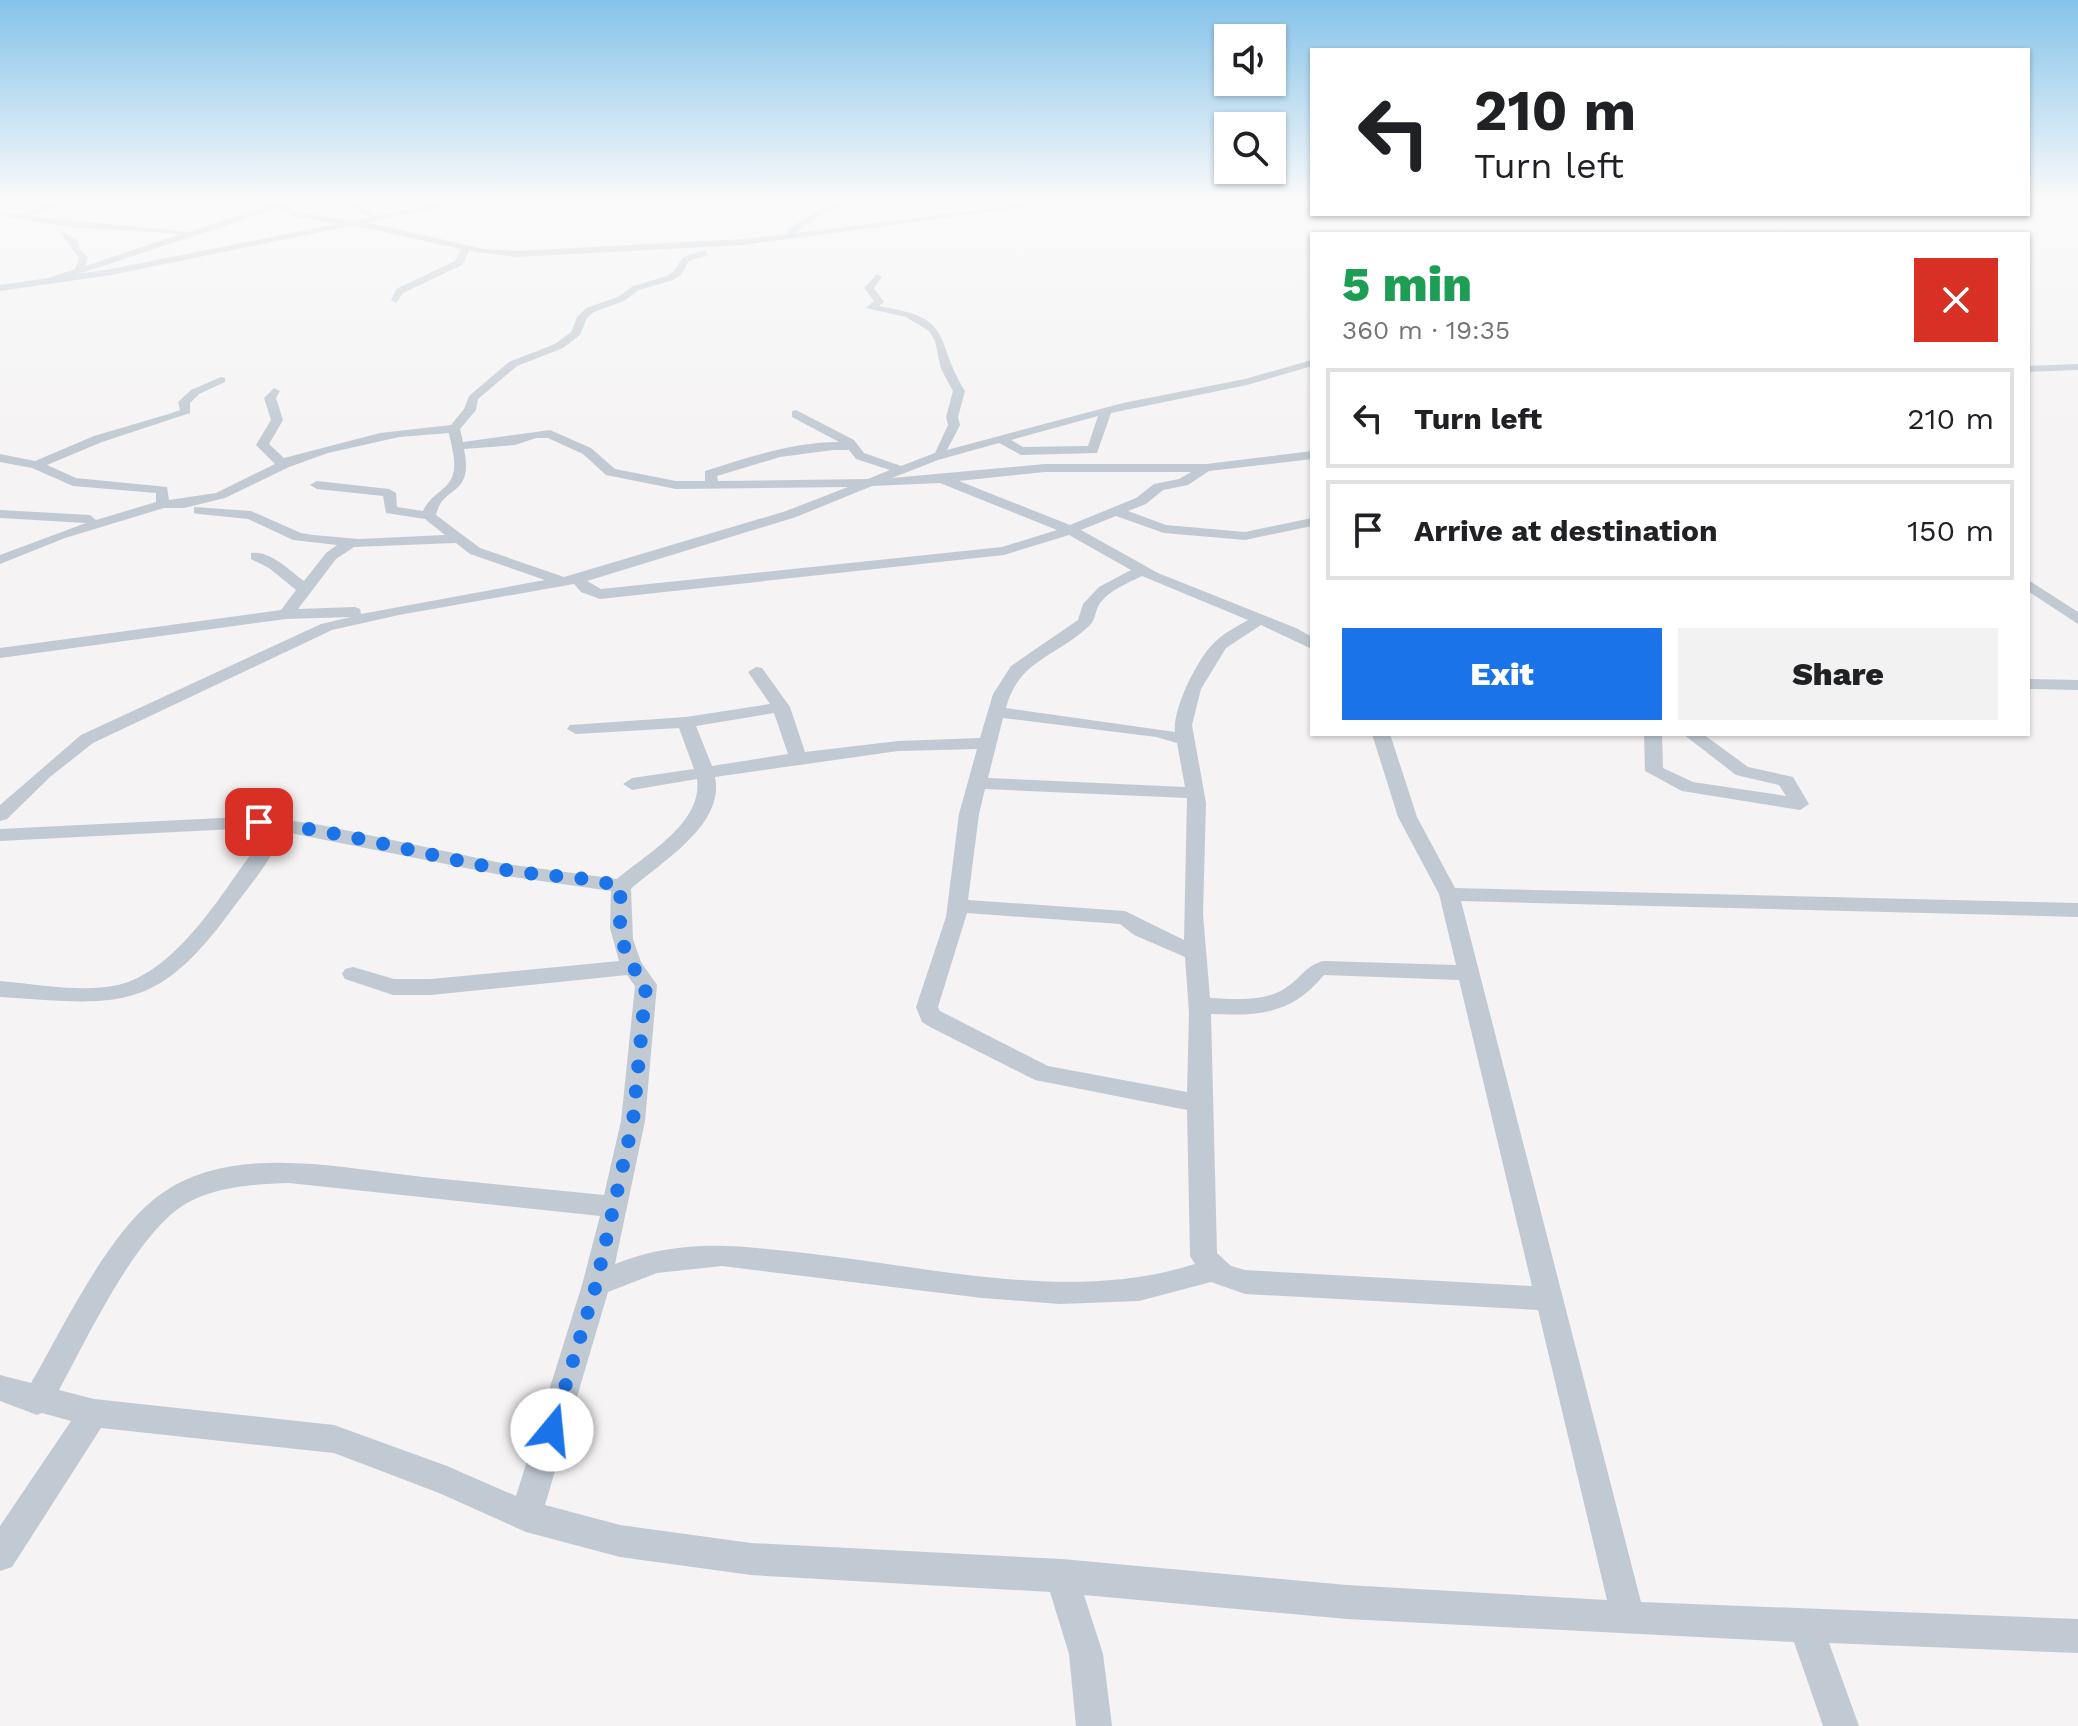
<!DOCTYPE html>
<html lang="en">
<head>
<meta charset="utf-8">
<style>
	:root { --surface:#fff; --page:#f2f2f2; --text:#202124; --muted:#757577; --line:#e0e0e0; --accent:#1a73e8 }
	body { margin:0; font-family:"Work Sans",sans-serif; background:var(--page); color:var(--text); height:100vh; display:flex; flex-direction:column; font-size:30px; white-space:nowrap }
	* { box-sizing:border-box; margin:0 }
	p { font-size:26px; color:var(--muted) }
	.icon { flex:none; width:44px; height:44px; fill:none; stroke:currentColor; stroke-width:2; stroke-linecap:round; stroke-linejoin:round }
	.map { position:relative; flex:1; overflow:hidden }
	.panel { position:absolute; left:1310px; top:232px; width:720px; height:504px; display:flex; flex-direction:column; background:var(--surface); border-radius:0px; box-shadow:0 2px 6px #0004 }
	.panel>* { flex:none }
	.top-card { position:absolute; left:1310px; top:48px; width:720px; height:168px; border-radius:0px; box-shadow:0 2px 6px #0004; background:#fff; color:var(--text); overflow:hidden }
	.buttons { position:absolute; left:1214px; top:24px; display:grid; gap:16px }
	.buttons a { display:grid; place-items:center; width:72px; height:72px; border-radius:0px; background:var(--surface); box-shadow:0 2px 6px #0004; font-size:40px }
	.pin { position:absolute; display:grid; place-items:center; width:68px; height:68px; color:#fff; margin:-34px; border-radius:16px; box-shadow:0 4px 12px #0006 }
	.me { position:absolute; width:88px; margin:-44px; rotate:17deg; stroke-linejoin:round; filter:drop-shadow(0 0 6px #0008) }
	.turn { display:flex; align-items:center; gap:28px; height:168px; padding:0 32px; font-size:36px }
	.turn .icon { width:104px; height:104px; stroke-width:2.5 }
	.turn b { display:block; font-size:56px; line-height:68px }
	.round { display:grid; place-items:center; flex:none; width:84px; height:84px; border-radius:0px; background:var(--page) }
	.overview { display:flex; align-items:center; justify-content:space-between; height:136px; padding:0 32px }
	h1 { font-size:48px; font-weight:800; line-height:60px; color:#1e9e55 }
	.button { display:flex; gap:16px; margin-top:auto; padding:16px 32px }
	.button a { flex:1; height:92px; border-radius:0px; background:var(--accent); color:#fff; font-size:32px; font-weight:800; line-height:92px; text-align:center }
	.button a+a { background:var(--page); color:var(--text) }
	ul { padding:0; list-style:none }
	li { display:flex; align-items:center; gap:24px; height:100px; margin:0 16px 12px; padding:0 16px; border:4px solid var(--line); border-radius:0px }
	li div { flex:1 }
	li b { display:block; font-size:30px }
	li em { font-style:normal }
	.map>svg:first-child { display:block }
</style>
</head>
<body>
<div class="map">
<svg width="2078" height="1726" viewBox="0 0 2078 1726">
	<rect width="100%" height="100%" fill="#f5f3f3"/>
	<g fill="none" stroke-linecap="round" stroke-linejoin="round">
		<g fill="#c1cad2" fill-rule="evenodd">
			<path d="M55,202H67L30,216L189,232L276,202H292L286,205L295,212L374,224L484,249L517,251L743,239L788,234V230C810,215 828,202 856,202L824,213L795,233L1042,202H1065L743,245L517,257L469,251L462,265L403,293L396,303L391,300L396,289L455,261L461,249L374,230L293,216L279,208L45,285L42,280L75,269L79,258L60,232L77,239L80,250L88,257L85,266L181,234L70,227L0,216V212L20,214Z"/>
			<path d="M342,202H352L381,217L374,219Z"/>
			<path d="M705,250L708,255L689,261L681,275L673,280L639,290L624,301L594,312L587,318L580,335L563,348L517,366L478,399L476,410L460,429L463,442L550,430L591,448L615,469L676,481H705V471C749,457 794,442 839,442L792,417V411L796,410L854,440L864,453L901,466L935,453L948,425L946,417L953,391L941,369L935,341L929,331L906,317L866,308L874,301L864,288L877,274L882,277L874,288L884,302L879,306C957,319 932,337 965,391L958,417L960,425L947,450L1123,403L1245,379L1312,360V366L1247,385L1111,413L1097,453L1021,455L999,443L938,460L892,478L1045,464H1206L1312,451V459L1209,471L1188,485L1163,490L1146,504L1128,511L1166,525L1245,532L1312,518V526L1245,540L1164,533L1116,516L1081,530L1158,573L1296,628L1312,637V649L1261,625L1226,648L1201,689L1192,725L1206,803L1203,914L1210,998C1234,999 1263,1002 1284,989C1301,979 1305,965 1324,961L1456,965L1439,894L1398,817L1372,734H1390L1417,817L1455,888L2078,903V917L1461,901L1641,1602L2078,1619V1653L1829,1643L1859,1726H1823L1794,1642L1347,1619L1084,1595L1103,1654L1112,1726H1076L1069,1654L1050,1592L751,1575L620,1557L526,1532L439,1493L334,1453L101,1428L12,1567L0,1571V1526L71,1421L42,1413L37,1415L0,1401V1375L31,1383C63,1328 104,1241 152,1201C224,1140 338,1168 423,1177C483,1183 544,1189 604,1195L621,1121L635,986L627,975L431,995H393L345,979L342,974L345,969L353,967L394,979H431L619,961L610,928L611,891L506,876L275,830L280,836C271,862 249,886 233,908C156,1014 120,1005 0,997V981C38,984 80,993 118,985C177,971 222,893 256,847L260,836L254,828L0,841V829L259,816L321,825L506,864L617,879C646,854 703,823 697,779L632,790L623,784L632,778L694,769L679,728L576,734L567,729L570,725L686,717L770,704L748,672L756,667L762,668L790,707L805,752L898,741L980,738L993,694L1011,666L1078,620L1083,604L1099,587L1131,570L1069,535L1004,555L600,599L581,592L574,584L399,615L332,630L93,743L50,777L7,819L0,821V805L81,735L321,624L351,617L286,619L0,658V648L281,610L296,590L269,568L251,559V553C270,550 289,570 304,581L326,553L337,545L293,540L248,519L199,514L194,513V507L251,511L301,533L313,535L359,539L445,535L425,519L386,513L383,496L317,489L310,485L317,481L389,489L396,493L397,507L423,511C428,500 436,495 445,487C461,473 452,450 449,433L399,437L328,453L289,467L225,498L184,508H164L65,538L0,564V555L86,523L0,518V510L90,515L96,520L156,502V493L73,486L32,468L0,462V454L35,461L94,436L172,413L180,410L178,402L191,390L221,377L225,378V382L199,394L190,403V413L102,442L47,465L76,478L167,487L169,500L216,493L275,464L256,445L271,420L264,398L274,388L280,391L276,398L283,420L269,444L284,458L380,433L451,425L464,409L469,396L509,362L555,344L571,332L577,317L586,308L618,297L633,286L667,276L674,271L683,257ZM1098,416L1088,446L1023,447L1011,440ZM536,438H548L583,454L606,475L676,489L848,487L786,511L564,577L480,548L436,515C443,484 474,498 464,449L515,445ZM833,450H849L856,459L890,470L868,479L718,481L717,476L780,457ZM1045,472H1191L1179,479L1154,484L1136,498L1070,525L959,481ZM940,483L1057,530L1002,547L601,589L587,581L796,517L872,486ZM456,543L470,554L545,580L361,614L360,609L355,607L298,609L336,559L354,547ZM1142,576L1248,620C1238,626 1225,632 1216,641C1199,655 1172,709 1175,732L1006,708C1018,660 1058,656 1089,626C1096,620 1095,610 1100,603C1110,590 1128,583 1142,576ZM774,713L788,754L712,766L696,726ZM1003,718L1156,737L1177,743L1185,787L988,778ZM977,749L959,814L946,917L916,1007L922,1022L932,1028L1035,1080L1187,1110L1190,1256L1195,1264C1073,1303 936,1268 813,1254C741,1246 684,1237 615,1264L645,1121L657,985L641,962L633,939L631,889C662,861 725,825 715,777L898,751ZM985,789L1187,798L1184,940L1125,911L968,900L979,814ZM967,913L1120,924L1134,935L1185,957L1189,1013L1187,1092L1048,1066L940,1011L938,1007ZM1324,975L1459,980L1532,1286L1245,1270L1231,1266L1217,1253L1211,1014C1260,1016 1292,1014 1324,975ZM289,1183L600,1216L582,1285L516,1496L447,1466L334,1425L94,1399L59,1390C87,1339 137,1231 187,1203C218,1186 255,1184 289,1183ZM722,1266L982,1298L1060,1304L1139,1301L1211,1282L1245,1294L1538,1310L1607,1600L1347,1585L1062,1559L751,1543L620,1525L545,1505L608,1292L657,1273Z"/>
			<path d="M2078,364V370L2028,372V366Z"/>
			<path d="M2028,580L2078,612V624L2028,591Z"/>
			<path d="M2028,679L2078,680V690L2028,689Z"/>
			<path d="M1644,734H1662L1663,768L1693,782L1786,796L1779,785L1736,775L1683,734H1703L1748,767L1793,777L1809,804L1800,810L1682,791L1645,771Z"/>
		</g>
		<path fill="#c1cad2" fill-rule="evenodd" d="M448,202H467L111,275L0,291V285L111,269Z"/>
	</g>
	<linearGradient id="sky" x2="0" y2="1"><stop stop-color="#85c3ea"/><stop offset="0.45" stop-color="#fafafa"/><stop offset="1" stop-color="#fafafa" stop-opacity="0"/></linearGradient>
	<rect width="2078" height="444" fill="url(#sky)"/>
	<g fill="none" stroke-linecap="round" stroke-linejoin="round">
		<path stroke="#1a73e8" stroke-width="14" stroke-dasharray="0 25.2" d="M259,822C343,831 423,855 506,870C544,877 584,875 621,887C618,929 619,952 646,985L633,1121L596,1285L552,1430"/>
	</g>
</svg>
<div class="buttons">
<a><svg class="icon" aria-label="sound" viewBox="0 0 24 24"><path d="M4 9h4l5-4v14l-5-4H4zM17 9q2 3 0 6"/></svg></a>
<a><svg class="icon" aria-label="search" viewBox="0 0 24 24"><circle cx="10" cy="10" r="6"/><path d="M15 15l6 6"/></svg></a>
</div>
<div class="pin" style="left:259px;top:822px;background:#d93025"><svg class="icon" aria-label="arrive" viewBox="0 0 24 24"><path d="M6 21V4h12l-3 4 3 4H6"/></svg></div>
<svg class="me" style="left:552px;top:1430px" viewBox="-20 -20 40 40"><circle r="19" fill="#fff"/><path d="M0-13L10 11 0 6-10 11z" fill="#1a73e8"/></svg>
<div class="top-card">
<div class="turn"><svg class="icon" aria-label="left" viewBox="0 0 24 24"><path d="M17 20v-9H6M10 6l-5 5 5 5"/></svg><div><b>210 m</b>Turn left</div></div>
</div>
<section class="panel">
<div class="overview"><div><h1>5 min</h1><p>360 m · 19:35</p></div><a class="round" style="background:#d93025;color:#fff"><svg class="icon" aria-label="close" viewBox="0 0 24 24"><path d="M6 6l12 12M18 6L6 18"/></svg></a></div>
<ul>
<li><svg class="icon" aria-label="left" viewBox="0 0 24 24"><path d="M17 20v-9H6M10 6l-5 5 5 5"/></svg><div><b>Turn left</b></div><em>210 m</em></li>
<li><svg class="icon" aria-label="arrive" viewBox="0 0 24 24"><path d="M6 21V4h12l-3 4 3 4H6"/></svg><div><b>Arrive at destination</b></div><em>150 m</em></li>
</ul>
<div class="button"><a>Exit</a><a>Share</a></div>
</section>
</div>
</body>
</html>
